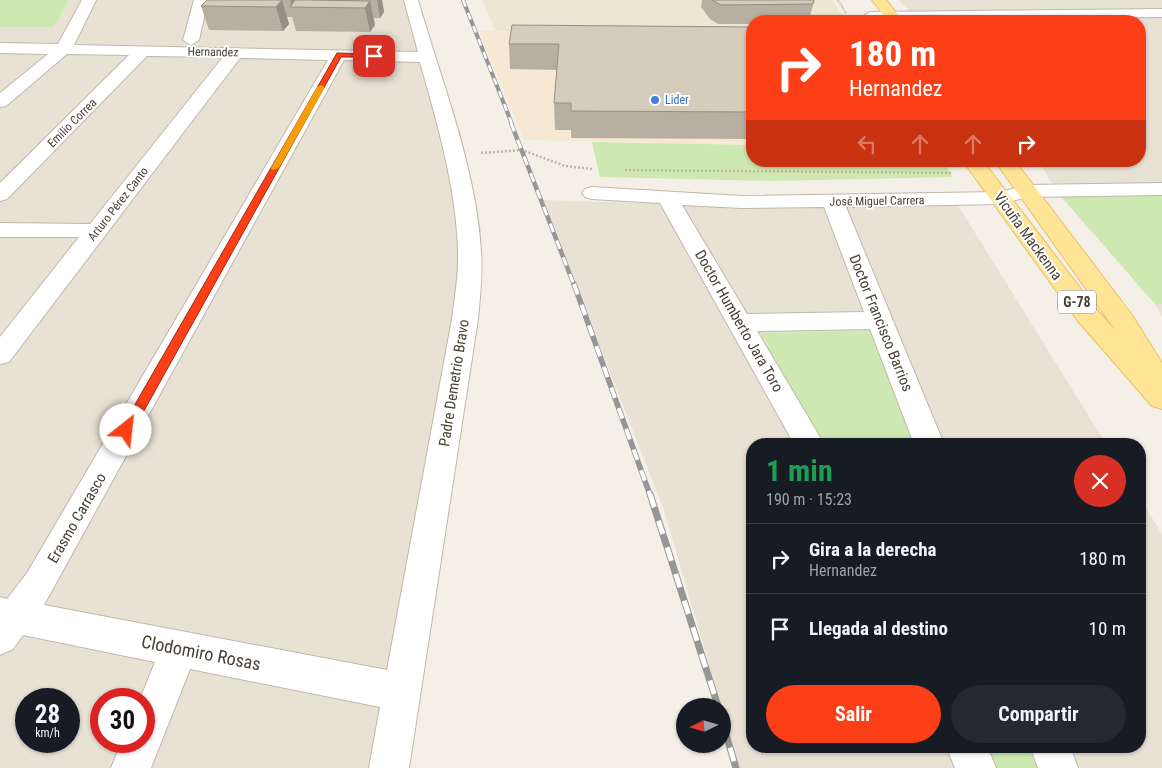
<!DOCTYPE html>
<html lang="es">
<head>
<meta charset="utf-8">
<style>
	:root { --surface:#171b24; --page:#242831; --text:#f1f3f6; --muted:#9ea1a6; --line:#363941; --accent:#fc3f16 }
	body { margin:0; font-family:"Roboto Condensed",sans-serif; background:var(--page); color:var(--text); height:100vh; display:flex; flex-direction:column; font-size:19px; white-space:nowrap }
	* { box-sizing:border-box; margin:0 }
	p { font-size:16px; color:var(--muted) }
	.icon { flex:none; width:28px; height:28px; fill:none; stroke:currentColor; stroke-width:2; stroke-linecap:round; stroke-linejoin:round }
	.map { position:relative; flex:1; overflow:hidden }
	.sheet { position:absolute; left:746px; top:438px; width:400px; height:315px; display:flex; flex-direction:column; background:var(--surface); border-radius:20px; box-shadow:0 1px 4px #0004 }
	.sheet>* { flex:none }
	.top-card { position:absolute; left:746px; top:15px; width:400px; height:152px; border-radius:20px; box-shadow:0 1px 4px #0004; background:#fc3f16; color:#fff; overflow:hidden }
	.needle { width:32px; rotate:265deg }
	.buttons { position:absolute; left:676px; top:698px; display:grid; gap:10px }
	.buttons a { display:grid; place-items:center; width:55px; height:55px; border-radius:50%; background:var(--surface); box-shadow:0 1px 4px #0004; font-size:25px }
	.speed { position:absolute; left:15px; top:688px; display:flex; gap:10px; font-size:25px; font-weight:700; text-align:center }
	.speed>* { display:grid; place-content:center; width:65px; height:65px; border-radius:50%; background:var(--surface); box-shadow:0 1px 4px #0004; line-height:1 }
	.speed small { font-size:12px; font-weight:400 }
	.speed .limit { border:8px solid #d22; background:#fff; color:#111 }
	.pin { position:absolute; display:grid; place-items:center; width:42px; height:42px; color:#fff; margin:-21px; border-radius:10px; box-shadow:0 2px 8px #0006 }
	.me { position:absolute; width:55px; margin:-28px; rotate:29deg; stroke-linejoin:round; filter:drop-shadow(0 0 4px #0008) }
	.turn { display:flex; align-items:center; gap:18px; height:105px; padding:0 20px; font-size:22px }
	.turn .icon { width:65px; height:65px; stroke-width:2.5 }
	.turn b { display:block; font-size:35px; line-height:42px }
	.lanes { display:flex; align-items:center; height:48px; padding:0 20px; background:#0003; justify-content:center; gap:25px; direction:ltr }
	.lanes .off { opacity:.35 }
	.round { display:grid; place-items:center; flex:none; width:52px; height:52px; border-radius:26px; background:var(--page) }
	.headline { display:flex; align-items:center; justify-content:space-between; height:85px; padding:0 20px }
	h1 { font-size:30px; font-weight:700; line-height:38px; color:#1e9e55 }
	.cta { display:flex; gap:10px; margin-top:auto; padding:10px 20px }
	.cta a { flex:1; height:58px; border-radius:30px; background:var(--accent); color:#fff; font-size:20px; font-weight:700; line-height:58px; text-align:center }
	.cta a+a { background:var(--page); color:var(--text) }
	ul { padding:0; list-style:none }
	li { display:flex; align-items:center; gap:15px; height:70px; padding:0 20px; border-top:1px solid var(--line) }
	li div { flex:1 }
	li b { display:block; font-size:19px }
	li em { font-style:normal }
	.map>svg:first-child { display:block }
</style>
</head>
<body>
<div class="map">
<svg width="1162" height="768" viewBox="0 0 1162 768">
	<rect width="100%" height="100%" fill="#f4f0e7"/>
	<g fill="#e8e2d5" fill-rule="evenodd">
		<path d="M69,0H416L460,129L481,230L381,768H0V27H54ZM26,699H69V741H26ZM101,699H144V741H101Z"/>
		<path d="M899,0H1162V317L1155,304L1059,194L1038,161H1140V21H918Z"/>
		<path d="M542,200L744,206L956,202L1106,444H752V746H1140V498L1162,534V768H739L664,510Z"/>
	</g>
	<path fill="#f6e8d2" d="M479,31L752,35V145L524,140Z"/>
	<path fill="#ede6d1" d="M482,0H832L847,21H752V35L496,31Z"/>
	<g fill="#cde8b0">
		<path d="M0,0H69L54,27H0Z"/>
		<path d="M592,142L752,145V161H944L952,177L774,181L600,177Z"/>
		<path d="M1162,192V304H1155L1059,194Z"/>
		<path d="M870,331L915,444H820L761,333Z"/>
		<path d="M983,746H1035L1044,768H995Z"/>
	</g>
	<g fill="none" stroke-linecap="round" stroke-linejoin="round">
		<g stroke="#bfb8aa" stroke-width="2">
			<g id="minor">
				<path d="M82,0H96L74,45L418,52L404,0H418C441,80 476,167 481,251C483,273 480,296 478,319L409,768H369L380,707L190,669L151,768H111L122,741H144V699H140L155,662L23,635L13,649L0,655V597L7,599L27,573L328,60L240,58L9,362L0,364V337L79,237H0V223L90,224L223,57L147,56L7,199L0,201V183L129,55L67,54L6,106L0,107V93L48,54L0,53V43L58,44ZM344,60L420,62C437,123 456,186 458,250C459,273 455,296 452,319L387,670L44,605Z"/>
				<path d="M194,0H208L199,40L191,45L183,40Z"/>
				<path d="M1162,9V17L870,20L863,16L870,12Z"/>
				<path d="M1162,183V195L1028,197L1000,204L846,207L944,444H914L870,329L757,331L824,444H794L660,203L592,199L585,197L582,193L585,189L592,187L742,196L1000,192L1028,185ZM682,205L742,208L824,207L864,312L747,314Z"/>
				<path d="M946,746H987L996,768H955Z"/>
				<path d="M1030,746H1070L1078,768H1038Z"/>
			</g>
		</g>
		<g stroke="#e5c264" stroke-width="2">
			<g id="major">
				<path d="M872,0H886L903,21H888Z"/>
				<path d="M963,161H983L1096,309L1116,331L995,161H1015L1132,315L1162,363V409L1152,406L1078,321Z"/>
			</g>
		</g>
		<path stroke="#c1b59b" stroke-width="2" stroke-dasharray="1 1" stroke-linecap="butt" d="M838,0L846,13"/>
		<g stroke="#c1b59b" stroke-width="2.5" stroke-dasharray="2 2" stroke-linecap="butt">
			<path d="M481,153L522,150L565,166L592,169"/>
			<path d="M625,170L951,173"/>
		</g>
		<use href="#minor" fill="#fff" fill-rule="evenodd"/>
		<use href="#major" fill="#ffe495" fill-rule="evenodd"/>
		<g stroke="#969696" stroke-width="4">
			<path id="rail-far3" d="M463,0L512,124"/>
		</g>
		<g stroke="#969696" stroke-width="4.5">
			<path id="rail-far2" d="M511,123L574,285"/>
		</g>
		<g stroke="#969696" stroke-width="5.5">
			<path id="rail-far1" d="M574,284L650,495"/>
		</g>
		<g stroke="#969696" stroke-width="7">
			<g id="rail">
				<path d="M650,494L718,706"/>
				<path d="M722,721L736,768"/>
			</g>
		</g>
		<use href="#rail-far3" stroke="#fff" stroke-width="2.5" stroke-dasharray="7" stroke-linecap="butt"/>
		<use href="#rail-far2" stroke="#fff" stroke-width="3" stroke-dasharray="9" stroke-linecap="butt"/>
		<use href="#rail-far1" stroke="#fff" stroke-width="4" stroke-dasharray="11" stroke-linecap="butt"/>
		<use href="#rail" stroke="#fff" stroke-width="5" stroke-dasharray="14" stroke-linecap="butt"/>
	</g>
	<g fill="#b7afa2">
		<path d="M207,0H382L384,12L380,18H373L375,25L370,32L296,31L292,17H287L289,24L283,31L209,30L201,6Z"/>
		<path d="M702,0H814L809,21H752V24H718L710,19L701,7Z"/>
		<path d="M752,27V139L571,138V130H555L554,103L557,70L510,69L509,44Z"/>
	</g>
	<g fill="#958f84">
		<path d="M282,0L289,24L283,31L276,7Z"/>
		<path d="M290,0H298L292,7Z"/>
		<path d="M377,0H382L384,12L380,18Z"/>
		<path d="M370,1L375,25L370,32L365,8Z"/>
	</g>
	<g fill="#d5ccbc" stroke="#958f84">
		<path d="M207,0H282L276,7L201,6Z"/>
		<path d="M295,0H307L370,1L365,8L290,7Z"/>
		<path d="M712,0H814L813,4L721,5Z"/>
		<path d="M512,25L752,27V112L571,111V103H554L559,44H509Z"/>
	</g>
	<path fill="#fc3f16" stroke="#a4290e" d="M337,53L374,54L378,56L374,57H341L131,434H122L120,430L122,427Z"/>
	<path fill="#f59e0b" d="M321,85L325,87L279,168L272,170L271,168L317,87Z"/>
	<circle fill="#3f7fe0" stroke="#fff" stroke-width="2" cx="655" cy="100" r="5"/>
	<g text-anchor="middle" stroke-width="4" stroke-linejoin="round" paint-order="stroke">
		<g font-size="12" fill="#474136" stroke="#fff">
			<text transform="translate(213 52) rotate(1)" y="4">Hernandez</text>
			<text transform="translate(72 123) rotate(-45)" y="4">Emilio Correa</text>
			<text transform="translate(877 201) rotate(-1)" y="4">José Miguel Carrera</text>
			<text transform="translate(118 204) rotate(-52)" y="4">Arturo Pérez Canto</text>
		</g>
		<g font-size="12" fill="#366cbe" stroke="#fff" text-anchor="start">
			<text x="665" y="104">Lider</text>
		</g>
		<rect fill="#fff" stroke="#7e7a72" stroke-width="1" x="1058" y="290.5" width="38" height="23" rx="4"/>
		<g font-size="14" font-weight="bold" fill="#474136">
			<text x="1077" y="307">G-78</text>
		</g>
		<g font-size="15" fill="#474136" stroke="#fff">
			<text transform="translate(1028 236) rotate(54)" y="5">Vicuña Mackenna</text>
			<text transform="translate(739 321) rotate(60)" y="5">Doctor Humberto Jara Toro</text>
			<text transform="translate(881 323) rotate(68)" y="5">Doctor Francisco Barrios</text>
			<text transform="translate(454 383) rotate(-81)" y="5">Padre Demetrio Bravo</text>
			<text transform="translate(77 518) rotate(-60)" y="5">Erasmo Carrasco</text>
		</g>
		<g font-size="18" fill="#474136" stroke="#fff">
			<text transform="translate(201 653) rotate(11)" y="6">Clodomiro Rosas</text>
		</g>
	</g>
</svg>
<div class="buttons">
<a><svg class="needle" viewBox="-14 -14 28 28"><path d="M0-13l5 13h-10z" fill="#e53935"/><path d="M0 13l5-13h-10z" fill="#9ea1a6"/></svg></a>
</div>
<div class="speed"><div>28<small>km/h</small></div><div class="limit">30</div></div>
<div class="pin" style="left:374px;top:56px;background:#d93025"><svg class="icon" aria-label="arrive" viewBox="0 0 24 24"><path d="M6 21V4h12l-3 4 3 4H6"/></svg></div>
<svg class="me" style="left:126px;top:430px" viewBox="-20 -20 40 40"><circle r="19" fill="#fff"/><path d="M0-13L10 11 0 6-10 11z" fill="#fc3f16"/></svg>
<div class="top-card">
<div class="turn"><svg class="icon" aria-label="right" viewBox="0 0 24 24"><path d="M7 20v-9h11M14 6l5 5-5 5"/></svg><div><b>180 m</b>Hernandez</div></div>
<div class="lanes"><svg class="icon off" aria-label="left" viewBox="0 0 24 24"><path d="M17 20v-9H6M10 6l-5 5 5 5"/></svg><svg class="icon off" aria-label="ahead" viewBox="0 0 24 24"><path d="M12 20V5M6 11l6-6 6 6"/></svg><svg class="icon off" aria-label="ahead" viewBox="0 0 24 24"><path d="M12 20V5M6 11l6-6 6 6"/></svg><svg class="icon" aria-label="right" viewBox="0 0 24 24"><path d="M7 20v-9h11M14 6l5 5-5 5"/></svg></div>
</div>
<section class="sheet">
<div class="headline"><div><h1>1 min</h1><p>190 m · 15:23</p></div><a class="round" style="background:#d93025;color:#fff"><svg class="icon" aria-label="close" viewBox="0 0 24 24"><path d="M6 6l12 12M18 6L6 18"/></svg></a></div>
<ul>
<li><svg class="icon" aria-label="right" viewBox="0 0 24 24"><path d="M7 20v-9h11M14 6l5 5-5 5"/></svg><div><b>Gira a la derecha</b><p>Hernandez</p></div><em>180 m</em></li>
<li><svg class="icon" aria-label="arrive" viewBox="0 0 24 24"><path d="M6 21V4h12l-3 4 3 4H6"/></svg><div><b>Llegada al destino</b></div><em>10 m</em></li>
</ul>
<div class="cta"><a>Salir</a><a>Compartir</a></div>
</section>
</div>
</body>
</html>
